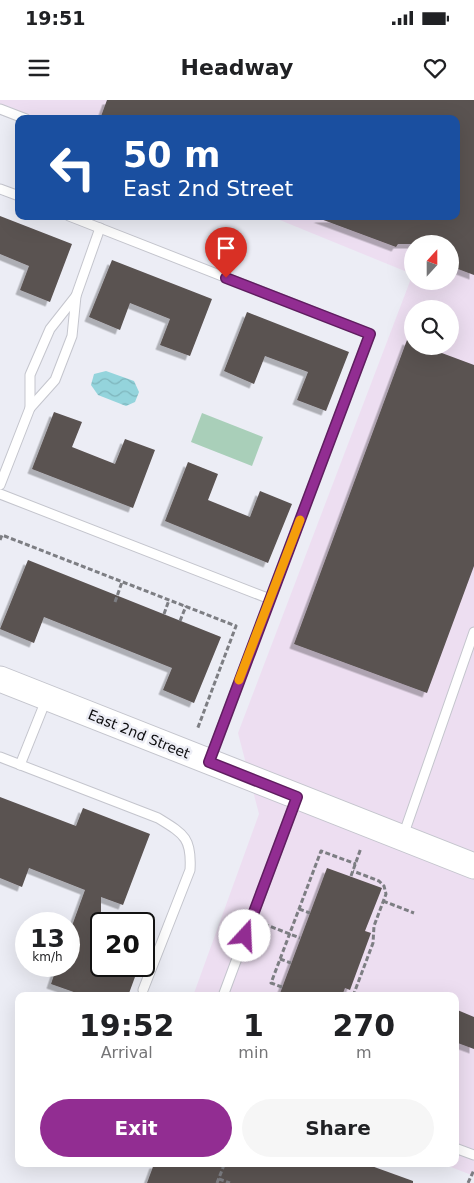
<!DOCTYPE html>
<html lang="en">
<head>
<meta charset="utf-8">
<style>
	:root { --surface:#fff; --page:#f6f6f6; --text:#202124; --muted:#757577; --accent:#922d92 }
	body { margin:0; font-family:"DejaVu Sans",sans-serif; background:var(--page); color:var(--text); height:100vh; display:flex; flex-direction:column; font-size:19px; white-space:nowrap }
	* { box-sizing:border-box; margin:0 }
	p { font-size:16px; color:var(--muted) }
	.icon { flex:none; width:28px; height:28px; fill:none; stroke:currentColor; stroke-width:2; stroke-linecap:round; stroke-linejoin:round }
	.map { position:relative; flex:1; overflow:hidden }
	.panel { position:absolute; left:15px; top:892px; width:444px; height:175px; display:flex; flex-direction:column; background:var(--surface); border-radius:10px; box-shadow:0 5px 20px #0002 }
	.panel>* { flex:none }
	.top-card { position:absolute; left:15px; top:15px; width:445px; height:105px; border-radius:10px; box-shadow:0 5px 20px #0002; background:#1a4fa0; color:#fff; overflow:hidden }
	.needle { width:32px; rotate:21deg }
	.buttons { position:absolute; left:404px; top:135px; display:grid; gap:10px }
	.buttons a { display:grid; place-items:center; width:55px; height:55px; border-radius:50%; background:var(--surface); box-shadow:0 5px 20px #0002; font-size:25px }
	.speed { position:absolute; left:15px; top:812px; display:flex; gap:10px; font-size:25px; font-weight:700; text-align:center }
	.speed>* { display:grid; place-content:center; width:65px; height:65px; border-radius:50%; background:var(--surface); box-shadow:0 5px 20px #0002; line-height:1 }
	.speed small { font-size:12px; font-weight:400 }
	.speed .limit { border:2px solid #111; border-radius:8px; background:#fff; color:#111 }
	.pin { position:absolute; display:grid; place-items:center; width:42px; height:42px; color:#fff; margin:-51px -21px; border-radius:50% 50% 50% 0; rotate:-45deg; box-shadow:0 0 5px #0007 }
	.pin .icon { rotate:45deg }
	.me { position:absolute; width:55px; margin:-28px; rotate:20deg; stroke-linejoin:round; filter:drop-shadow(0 0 4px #0008) }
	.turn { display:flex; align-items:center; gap:18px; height:105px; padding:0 25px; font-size:22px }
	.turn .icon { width:65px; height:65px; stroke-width:2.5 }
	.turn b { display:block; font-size:35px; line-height:42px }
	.eta { display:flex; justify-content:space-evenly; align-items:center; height:85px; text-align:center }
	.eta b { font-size:30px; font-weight:600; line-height:35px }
	.cta { display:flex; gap:10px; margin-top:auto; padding:10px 25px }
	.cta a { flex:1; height:58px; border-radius:30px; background:var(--accent); color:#fff; font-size:20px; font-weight:600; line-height:58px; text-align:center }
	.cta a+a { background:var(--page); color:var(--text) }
	.status { display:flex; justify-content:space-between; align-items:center; height:35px; padding:0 25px; background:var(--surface); direction:ltr }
	.status svg { height:14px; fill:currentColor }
	header { display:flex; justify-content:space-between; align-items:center; height:65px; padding:0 25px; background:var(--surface); font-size:22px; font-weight:600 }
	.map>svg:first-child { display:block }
</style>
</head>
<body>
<div class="status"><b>19:51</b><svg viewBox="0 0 49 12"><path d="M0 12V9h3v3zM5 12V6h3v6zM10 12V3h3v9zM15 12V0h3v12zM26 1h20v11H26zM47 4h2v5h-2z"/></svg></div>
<header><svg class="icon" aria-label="menu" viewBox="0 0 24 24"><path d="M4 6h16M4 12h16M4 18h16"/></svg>Headway<svg class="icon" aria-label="heart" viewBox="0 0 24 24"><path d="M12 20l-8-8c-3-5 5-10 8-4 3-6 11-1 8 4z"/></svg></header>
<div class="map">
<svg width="474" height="1083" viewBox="0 0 474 1083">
	<defs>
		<pattern id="water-waves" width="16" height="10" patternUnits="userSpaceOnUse" patternTransform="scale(1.25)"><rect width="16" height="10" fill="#94d4dc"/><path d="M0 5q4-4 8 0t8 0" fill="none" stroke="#7eb5bc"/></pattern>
		<filter id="shadow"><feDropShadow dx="-4.5" dy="4.5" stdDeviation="0" flood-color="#0004"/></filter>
	</defs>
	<rect width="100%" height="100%" fill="#ecedf5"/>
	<path fill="#eddef1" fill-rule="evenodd" d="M0,0H474V1076L443,1064H455V896H193L259,714L238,633L412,176V181H450V144H412V174L270,116H456V19H29L0,7ZM412,209H450V246H412Z"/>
	<path fill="#a9cfb9" d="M202,313L263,337L252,366L191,342Z"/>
	<path fill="url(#water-waves)" d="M106,271L134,281L139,292L135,302L126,306L98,295L91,285L94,274Z"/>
	<g fill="#5a5251" filter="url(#shadow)">
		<path d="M107,0H474V175L450,166V144H398L396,147L318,118L456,116V19H100Z"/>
		<path d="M0,116L72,144L50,202L20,190L29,166L0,154Z"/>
		<path d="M112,160L212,199L190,256L160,245L170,219L130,203L120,230L89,217Z"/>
		<path d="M247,212L349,252L326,311L297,300L308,272L265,256L254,284L224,271Z"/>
		<path d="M407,240L412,242V246H423L474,265V466L427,593L294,544Z"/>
		<path d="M54,312L82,322L72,347L115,364L125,339L155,350L133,408L32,369Z"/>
		<path d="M188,362L218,374L208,400L250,417L260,391L292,404L268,463L165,421Z"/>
		<path d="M28,460L221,537L194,603L163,590L172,568L44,517L34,543L0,529Z"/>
		<path d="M0,697L76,726L83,708L150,734L123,805L101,797V866H139L128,896H85L51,884L57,866H69V834L85,790L29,768L22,787L0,778Z"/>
		<path d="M327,768L382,788L365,831L371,833L350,890L345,888L342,896H279Z"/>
		<path d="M455,909L474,917V949L455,942Z"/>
		<path d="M154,1064H366L413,1081V1083H147Z"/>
	</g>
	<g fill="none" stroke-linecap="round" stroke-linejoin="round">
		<g stroke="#c4c5cd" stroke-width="11">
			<g id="lane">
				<path d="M0,9L26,19"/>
				<path d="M0,89L19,96"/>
				<path d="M69,116L370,234L210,659"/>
				<path d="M30,308L55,280L72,236L76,196L100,128"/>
				<path d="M0,385L30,308V275L50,229L76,196"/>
				<path d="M0,394L270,499"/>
				<path d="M0,657L158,718C184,734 192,738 190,770L143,890"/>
				<path d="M20,665L46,600"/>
				<path d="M403,736L474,532"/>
				<path d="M223,896L297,697"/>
				<path d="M455,1048L474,1055"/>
			</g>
		</g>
		<g stroke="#c4c5cd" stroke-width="27">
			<path id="secondary" d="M0,579L474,766"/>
		</g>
		<g stroke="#7d7e83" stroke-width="3" stroke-dasharray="5 2.5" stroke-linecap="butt">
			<path d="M0,440L2,435L236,526L197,630"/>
			<path d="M115,502L122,482"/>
			<path d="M164,514L169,500"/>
			<path d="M180,521L186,506"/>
			<path d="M351,776L361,748"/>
			<path d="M383,801L414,813"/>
			<path d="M299,809L310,813"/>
			<path d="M264,824L300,838"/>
			<path d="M280,859L291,863"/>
			<path d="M282,887L271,883L321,751L356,764"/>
			<path d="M353,896L373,843L374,826L386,794L384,786L379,781L353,771"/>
			<path d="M219,1079L230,1083"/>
			<path d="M217,1083L224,1065"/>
			<path d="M468,1083L474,1070"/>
		</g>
		<use href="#lane" stroke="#fff" stroke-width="9"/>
		<use href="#secondary" stroke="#fff" stroke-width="25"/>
	</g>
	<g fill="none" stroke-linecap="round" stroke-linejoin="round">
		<g stroke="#5f1d5f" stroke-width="12">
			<path id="route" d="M226,178L370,234L209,662L297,697L245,836"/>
		</g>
		<use href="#route" stroke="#922d92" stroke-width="9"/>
		<path stroke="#f59e0b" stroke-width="9" d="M239,580L300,420"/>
	</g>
	<g text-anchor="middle" stroke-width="5" stroke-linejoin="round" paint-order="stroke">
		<g font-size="14" fill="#0d0d0f" stroke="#ecedf5">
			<text transform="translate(139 634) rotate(22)" y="5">East 2nd Street</text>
		</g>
	</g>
</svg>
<div class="buttons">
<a><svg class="needle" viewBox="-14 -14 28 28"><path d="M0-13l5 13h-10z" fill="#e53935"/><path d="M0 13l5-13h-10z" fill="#757577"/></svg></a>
<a><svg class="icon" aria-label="search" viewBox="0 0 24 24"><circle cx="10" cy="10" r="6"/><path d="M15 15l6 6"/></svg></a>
</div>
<div class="speed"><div>13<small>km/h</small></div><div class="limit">20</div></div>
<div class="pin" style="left:226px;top:178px;background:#d93025"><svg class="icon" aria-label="arrive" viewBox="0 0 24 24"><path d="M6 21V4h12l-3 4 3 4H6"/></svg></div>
<svg class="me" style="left:245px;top:836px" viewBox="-20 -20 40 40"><circle r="19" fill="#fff"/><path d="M0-13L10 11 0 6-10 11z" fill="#922d92"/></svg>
<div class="top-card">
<div class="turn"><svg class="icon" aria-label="left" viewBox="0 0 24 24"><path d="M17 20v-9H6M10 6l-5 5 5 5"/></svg><div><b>50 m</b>East 2nd Street</div></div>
</div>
<section class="panel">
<div class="eta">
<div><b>19:52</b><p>Arrival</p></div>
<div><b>1</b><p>min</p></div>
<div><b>270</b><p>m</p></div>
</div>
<div class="cta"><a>Exit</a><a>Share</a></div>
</section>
</div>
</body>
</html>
